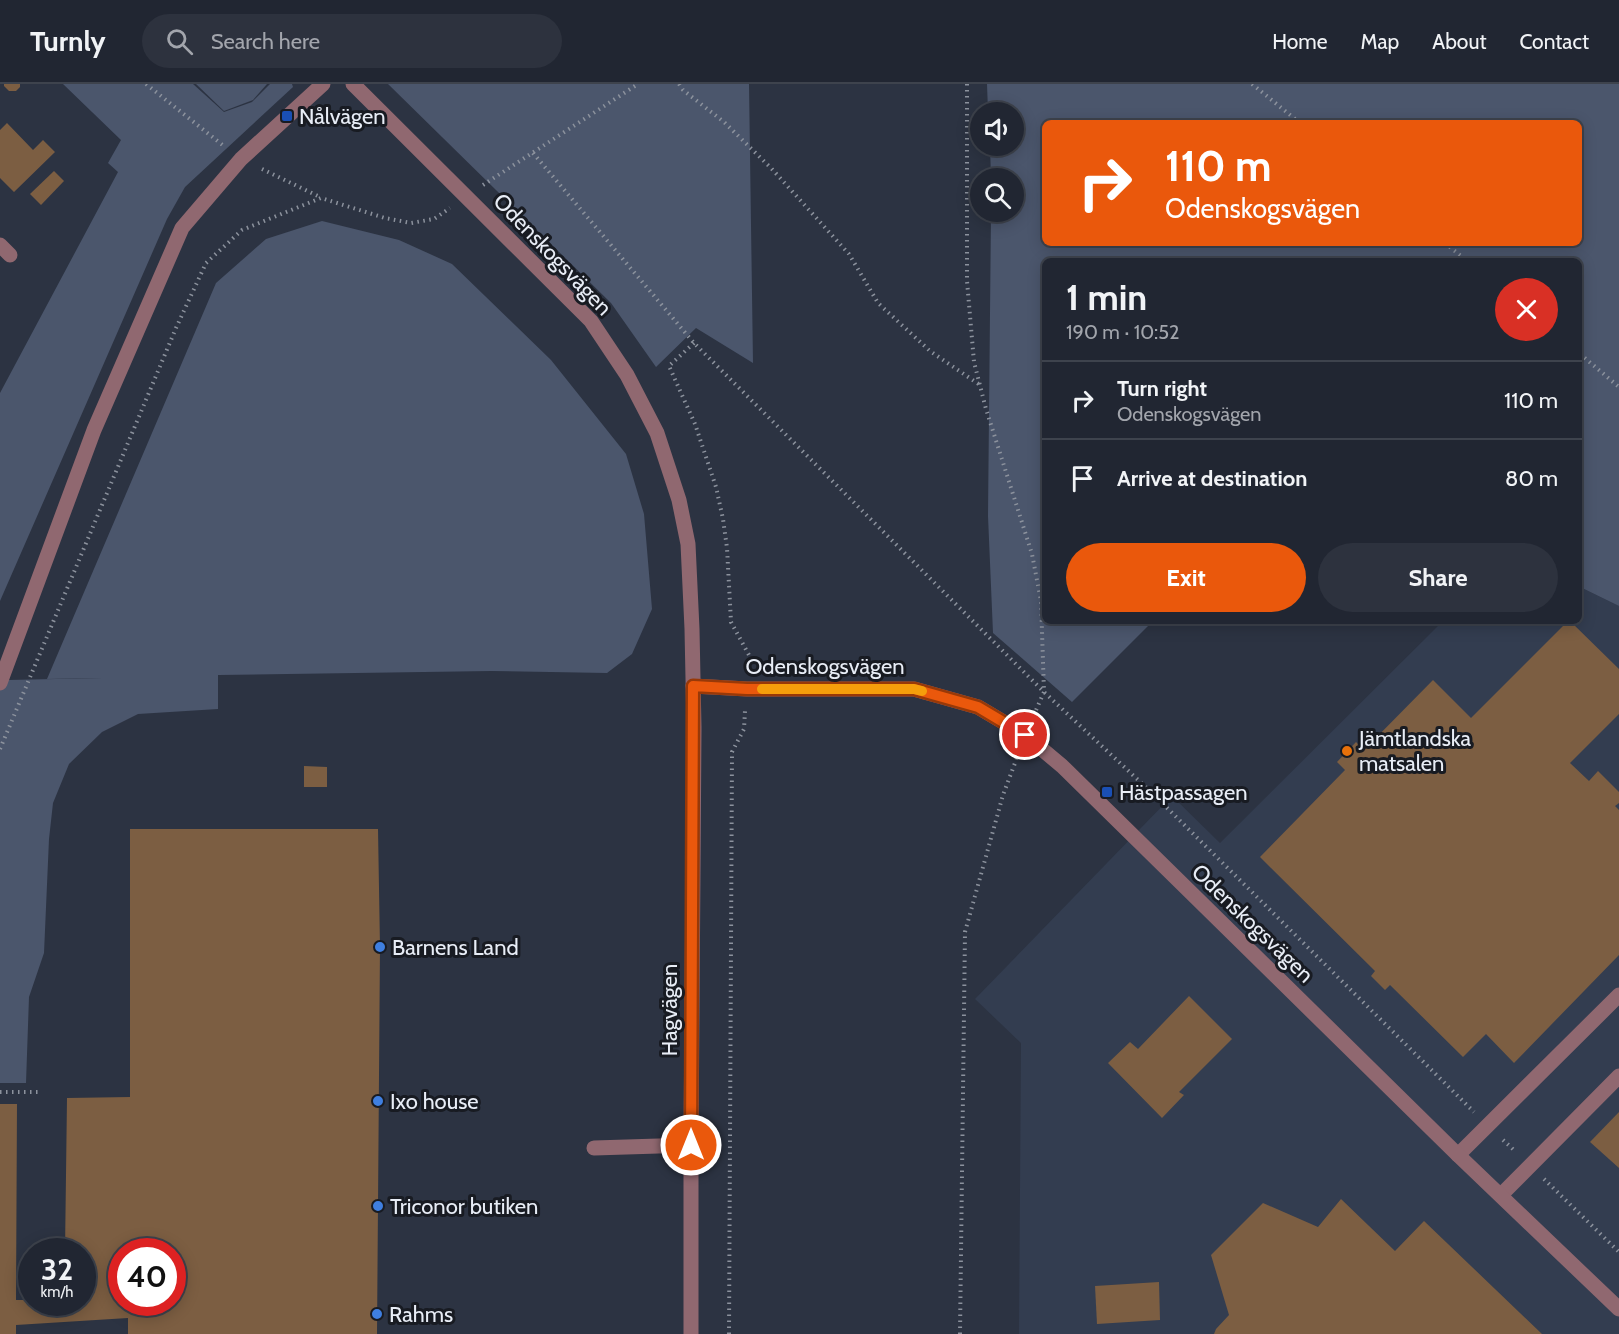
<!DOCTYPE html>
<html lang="en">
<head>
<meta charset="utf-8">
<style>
	:root { --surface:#212632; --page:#2d323e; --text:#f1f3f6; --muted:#a2a5ac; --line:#3e434d; --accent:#ea580c }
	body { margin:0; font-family:Cabin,sans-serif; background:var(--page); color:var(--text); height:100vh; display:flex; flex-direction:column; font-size:22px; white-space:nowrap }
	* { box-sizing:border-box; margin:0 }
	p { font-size:20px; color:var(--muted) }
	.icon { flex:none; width:33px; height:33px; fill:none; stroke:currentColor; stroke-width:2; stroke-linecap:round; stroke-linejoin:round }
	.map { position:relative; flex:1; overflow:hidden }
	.drawer { position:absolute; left:1042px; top:174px; width:540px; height:366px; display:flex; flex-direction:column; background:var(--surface); border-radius:9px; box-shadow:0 3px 15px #0003,0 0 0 2px var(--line) }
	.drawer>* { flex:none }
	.hud { position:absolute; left:1042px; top:36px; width:540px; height:126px; border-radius:9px; box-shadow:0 3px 15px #0003,0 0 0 2px var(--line); background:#ea580c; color:#fff; overflow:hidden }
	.fabs { position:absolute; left:970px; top:18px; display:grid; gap:12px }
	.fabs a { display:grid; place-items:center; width:54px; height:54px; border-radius:50%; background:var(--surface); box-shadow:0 3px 15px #0003,0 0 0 2px var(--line); font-size:30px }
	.speed { position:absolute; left:18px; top:1154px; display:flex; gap:12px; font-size:30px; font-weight:700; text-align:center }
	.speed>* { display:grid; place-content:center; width:78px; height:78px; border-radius:50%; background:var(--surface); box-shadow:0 3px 15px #0003,0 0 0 2px var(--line); line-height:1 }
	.speed small { font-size:15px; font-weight:400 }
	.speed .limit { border:9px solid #d22; background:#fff; color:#111 }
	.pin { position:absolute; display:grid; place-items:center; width:51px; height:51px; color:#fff; margin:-26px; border:3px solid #fff; border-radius:50%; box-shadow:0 2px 6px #0007 }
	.me { position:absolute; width:66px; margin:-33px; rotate:0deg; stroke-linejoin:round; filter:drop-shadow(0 0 4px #0008) }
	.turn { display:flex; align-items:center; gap:21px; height:126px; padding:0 24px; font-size:27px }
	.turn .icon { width:78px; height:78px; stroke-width:2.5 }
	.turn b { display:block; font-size:42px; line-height:51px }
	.round { display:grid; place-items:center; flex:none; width:63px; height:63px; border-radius:32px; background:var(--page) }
	.summary { display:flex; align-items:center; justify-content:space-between; height:102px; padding:0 24px }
	h1 { font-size:36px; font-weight:700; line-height:45px }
	.button { display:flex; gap:12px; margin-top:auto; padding:12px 24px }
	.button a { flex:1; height:69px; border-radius:36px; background:var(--accent); color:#fff; font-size:24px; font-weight:700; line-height:69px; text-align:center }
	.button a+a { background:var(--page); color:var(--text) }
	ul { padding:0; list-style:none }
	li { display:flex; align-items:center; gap:18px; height:78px; padding:0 24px; border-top:2px solid var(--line) }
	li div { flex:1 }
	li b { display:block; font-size:22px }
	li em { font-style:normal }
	header { display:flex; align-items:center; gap:36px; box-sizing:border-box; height:84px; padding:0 30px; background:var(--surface); border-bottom:2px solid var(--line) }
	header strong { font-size:28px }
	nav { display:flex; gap:33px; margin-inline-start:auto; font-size:21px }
	.search { width:420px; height:54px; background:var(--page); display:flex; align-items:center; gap:15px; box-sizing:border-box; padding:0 21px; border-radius:33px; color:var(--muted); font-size:22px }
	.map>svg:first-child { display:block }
</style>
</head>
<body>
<header>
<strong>Turnly</strong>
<div class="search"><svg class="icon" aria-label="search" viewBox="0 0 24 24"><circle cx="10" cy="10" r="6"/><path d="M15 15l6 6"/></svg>Search here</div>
<nav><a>Home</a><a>Map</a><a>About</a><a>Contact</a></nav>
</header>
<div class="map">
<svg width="1619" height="1250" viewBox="0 0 1619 1250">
	<rect width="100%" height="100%" fill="#2c3342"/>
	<path fill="#333d50" d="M1580,503L1619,522V1250H1019L1021,959L975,915L1172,712L1220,759L1443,537H1580Z"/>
	<g fill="#4b566c" fill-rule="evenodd">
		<path d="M63,0H193L224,28L252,18L270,0H292L293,3L185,103L167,135L0,517V309L118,88L108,79L121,56Z"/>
		<path d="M196,0H267L253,16L224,27Z"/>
		<path d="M388,0H749L753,279L696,244L656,283L611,219Z"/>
		<path d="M987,0H1619V522L1580,503V177H1046V537H1153L1072,618L993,549L988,432L991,128H1014V94H991L990,62H1014V28H988ZM1046,39H1580V159H1046Z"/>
		<path d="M322,137L399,156L452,180L551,276L626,370L644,430L652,525L632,570L607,589L491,587L218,591V625L138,630L102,648L69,680L53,719L49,755L44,869L29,913L26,999H0V586L8,596L102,594L47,595L216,199L266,155Z"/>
	</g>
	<g fill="#7c5e42" fill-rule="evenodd">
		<path d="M4,0H20V3L16,7H9L4,2Z"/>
		<path d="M7,39L33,66L43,56L55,68L14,108L0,94V46Z"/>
		<path d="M54,87L64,97L41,121L30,110Z"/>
		<path d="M1568,537H1570L1619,585V630L1570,679L1589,697L1598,687L1619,708V719L1615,722L1619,726V871L1514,979L1486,950L1463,973L1390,901L1385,906L1371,892L1375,887L1260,773L1345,686L1337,678L1356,658L1364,666L1433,596L1471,634Z"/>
		<path d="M304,682L327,683V703H304Z"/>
		<path d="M130,745H378L380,863L377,1250H128V1234L16,1241V1250H0V1020H17L16,1216H32V1218H82V1167H65L67,1014L130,1013ZM122,1167H172V1218H122Z"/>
		<path d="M1189,912L1232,955L1179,1008L1184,1011L1162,1034L1108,979L1130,958L1138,965Z"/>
		<path d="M1619,1028V1084L1590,1058Z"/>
		<path d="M1341,1115L1395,1167L1424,1137L1542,1250H1214L1216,1245L1229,1231L1211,1171L1263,1119L1318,1143Z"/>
		<path d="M1159,1198L1160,1236L1097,1240L1095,1202Z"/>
	</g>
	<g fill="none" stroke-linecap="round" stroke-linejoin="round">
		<g stroke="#8c929d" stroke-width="4" stroke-dasharray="1.5 4.5" stroke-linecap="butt">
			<path d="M146,0L225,63"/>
			<path d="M679,0L683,6L724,38L771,84L849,170L878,219L930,267L980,301"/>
			<path d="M967,0V197L974,278L986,325L1032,470L1041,517L1044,608L1033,633"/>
			<path d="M1252,0L1300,39"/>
			<path d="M533,69L694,259L1044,608L1151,708L1474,1028"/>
			<path d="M262,85L320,113"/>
			<path d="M483,101L638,0"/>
			<path d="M1445,159L1467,177"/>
			<path d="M694,259L669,282L695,340L716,403L723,435L727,464L731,538L750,573L749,583"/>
			<path d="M1580,270L1619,303"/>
			<path d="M0,665L176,244L206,179L242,146L321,114L385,134L411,139L434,135L450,124"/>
			<path d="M0,1008H41"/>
			<path d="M1503,1056L1515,1067"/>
			<path d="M1544,1095L1619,1168"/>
			<path d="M729,1250L732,668L744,645L745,627"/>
			<path d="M960,1250L965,848L1003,711L1018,671"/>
		</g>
		<g stroke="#906870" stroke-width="15">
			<path d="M0,599L94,346L182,144L241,75L323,0"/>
			<path d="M594,1064L691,1061"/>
			<path d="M1458,1071L1619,911"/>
			<path d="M1501,1111L1619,992"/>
		</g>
		<g stroke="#906870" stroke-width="15">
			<path d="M0,161L10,171"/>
			<path d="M693,602L747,605H914L978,623L1025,651L1062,682L1458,1071L1619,1225"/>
		</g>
		<path stroke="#906870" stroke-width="15" d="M353,0L591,237L627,291L657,349L679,416L688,460L692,545L694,644L691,1061V1250"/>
	</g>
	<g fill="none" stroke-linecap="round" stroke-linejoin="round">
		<g stroke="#983908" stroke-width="15">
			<path id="route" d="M691,1061L693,602L747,605H914L978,623L1025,651"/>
		</g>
		<use href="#route" stroke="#ea580c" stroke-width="10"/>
		<path stroke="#f59e0b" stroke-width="10" d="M762,605H914L922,607"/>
	</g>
	<g fill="#1a4fb4" stroke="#181b22" stroke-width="2">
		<rect x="281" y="26" width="12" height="12" rx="3"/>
		<rect x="1101" y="702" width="12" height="12" rx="3"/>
	</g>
	<circle fill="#e8710a" stroke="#181b22" stroke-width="2" cx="1347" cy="667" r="6"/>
	<g fill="#3f7fe0" stroke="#181b22" stroke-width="2">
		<circle cx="380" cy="863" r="6"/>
		<circle cx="378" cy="1017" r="6"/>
		<circle cx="378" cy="1122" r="6"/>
		<circle cx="377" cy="1230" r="6"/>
	</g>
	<g text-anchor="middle" stroke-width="6" stroke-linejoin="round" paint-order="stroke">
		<g font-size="22" fill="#e8edf6" stroke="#181b22" text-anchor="start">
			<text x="299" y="40">Nålvägen</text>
			<text x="1359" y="662">Jämtlandska<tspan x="1359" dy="25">matsalen</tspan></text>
			<text x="1119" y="716">Hästpassagen</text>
			<text x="392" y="871">Barnens Land</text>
			<text x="390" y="1025">Ixo house</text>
			<text x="390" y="1130">Triconor butiken</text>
			<text x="389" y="1238">Rahms</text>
		</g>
		<g font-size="22" fill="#e8edf6" stroke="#181b22">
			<text transform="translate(553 170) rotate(46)" y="8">Odenskogsvägen</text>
			<text x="825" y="590">Odenskogsvägen</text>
			<text transform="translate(1253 839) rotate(44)" y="8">Odenskogsvägen</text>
			<text transform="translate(669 926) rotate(-90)" y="8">Hagvägen</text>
		</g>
	</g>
</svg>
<div class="fabs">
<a><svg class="icon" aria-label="sound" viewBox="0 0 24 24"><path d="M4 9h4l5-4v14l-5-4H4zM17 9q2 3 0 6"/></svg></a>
<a><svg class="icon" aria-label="search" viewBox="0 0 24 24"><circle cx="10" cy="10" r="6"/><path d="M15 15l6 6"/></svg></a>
</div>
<div class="speed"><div>32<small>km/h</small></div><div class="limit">40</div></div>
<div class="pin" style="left:1025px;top:651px;background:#d93025"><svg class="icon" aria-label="arrive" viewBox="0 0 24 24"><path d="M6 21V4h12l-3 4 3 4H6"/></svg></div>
<svg class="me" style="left:691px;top:1061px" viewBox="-20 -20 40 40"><circle r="17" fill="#ea580c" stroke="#fff" stroke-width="3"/><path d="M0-11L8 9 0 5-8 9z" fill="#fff"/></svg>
<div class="hud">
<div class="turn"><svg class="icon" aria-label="right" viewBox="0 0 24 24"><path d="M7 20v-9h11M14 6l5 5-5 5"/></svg><div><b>110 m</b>Odenskogsvägen</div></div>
</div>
<section class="drawer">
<div class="summary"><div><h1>1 min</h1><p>190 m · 10:52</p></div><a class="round" style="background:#d93025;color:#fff"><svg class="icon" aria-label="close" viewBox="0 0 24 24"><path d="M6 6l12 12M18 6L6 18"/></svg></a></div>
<ul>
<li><svg class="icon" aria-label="right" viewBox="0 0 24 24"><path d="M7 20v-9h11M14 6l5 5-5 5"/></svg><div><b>Turn right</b><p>Odenskogsvägen</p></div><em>110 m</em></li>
<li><svg class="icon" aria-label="arrive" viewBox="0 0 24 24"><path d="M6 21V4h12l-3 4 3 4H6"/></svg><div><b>Arrive at destination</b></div><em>80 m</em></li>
</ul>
<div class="button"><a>Exit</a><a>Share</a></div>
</section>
</div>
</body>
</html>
